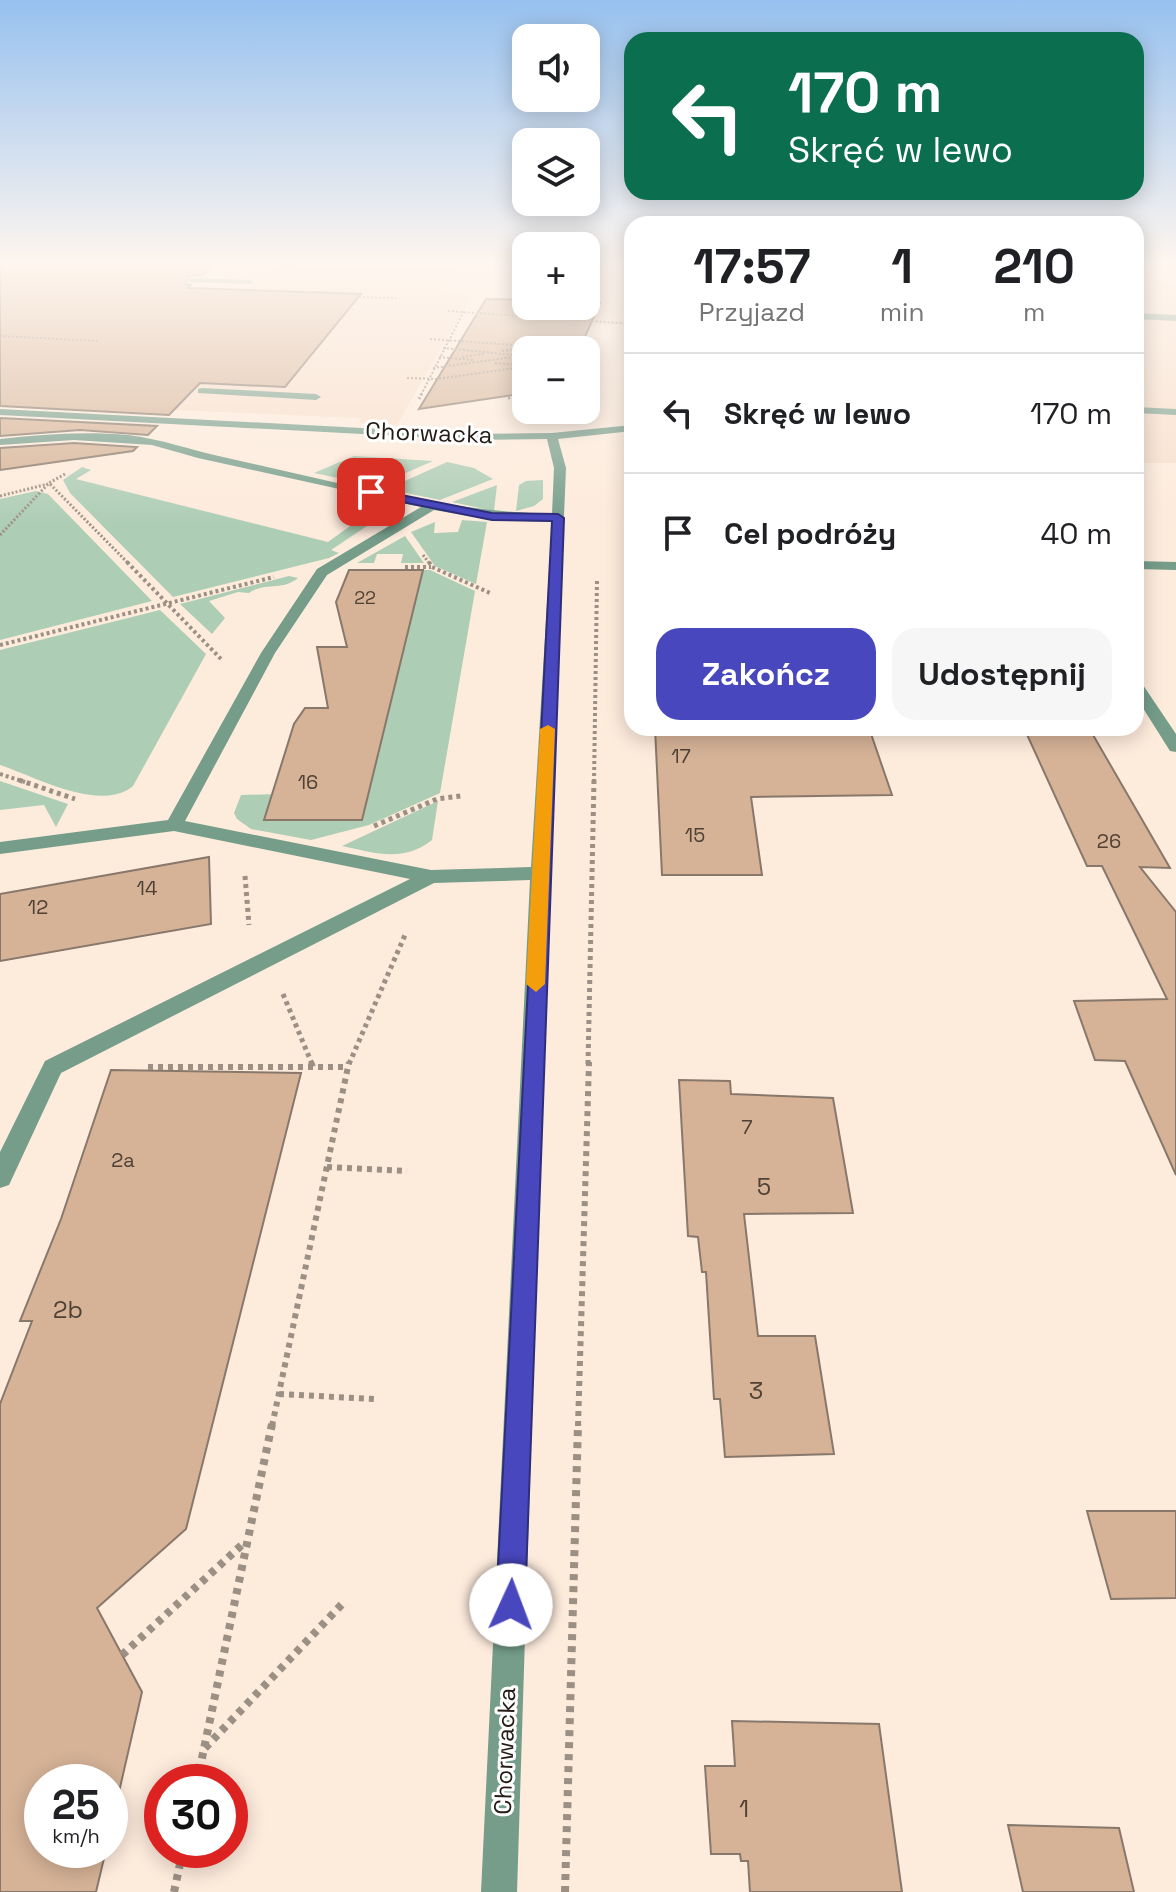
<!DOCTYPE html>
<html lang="pl">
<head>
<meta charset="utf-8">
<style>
	:root { --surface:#fff; --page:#f6f6f6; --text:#202124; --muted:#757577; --line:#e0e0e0; --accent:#4847bd }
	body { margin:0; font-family:"Space Grotesk",sans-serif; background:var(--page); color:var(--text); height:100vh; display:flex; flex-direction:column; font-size:30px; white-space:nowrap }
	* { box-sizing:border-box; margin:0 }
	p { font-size:26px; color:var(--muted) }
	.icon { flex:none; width:44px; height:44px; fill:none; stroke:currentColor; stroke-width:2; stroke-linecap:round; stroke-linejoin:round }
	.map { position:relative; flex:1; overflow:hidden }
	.side { position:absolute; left:624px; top:216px; width:520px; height:520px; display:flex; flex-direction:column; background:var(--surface); border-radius:24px; box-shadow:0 4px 20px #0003 }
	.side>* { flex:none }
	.hud { position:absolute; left:624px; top:32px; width:520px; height:168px; border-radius:24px; box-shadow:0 4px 20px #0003; background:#0b6e4f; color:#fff; overflow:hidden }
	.buttons { position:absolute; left:512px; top:24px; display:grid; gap:16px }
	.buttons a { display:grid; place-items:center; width:88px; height:88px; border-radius:16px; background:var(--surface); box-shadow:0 4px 20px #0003; font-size:40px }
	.speed { position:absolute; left:24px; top:1764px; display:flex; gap:16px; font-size:40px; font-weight:700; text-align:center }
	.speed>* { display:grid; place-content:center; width:104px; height:104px; border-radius:50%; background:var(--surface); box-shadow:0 4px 20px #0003; line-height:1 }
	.speed small { font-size:20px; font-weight:400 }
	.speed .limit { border:12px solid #d22; background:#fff; color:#111 }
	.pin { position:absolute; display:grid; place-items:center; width:68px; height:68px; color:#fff; margin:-34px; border-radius:16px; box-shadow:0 4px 12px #0006 }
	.me { position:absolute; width:88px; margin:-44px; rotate:2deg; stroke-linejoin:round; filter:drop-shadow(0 0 6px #0008) }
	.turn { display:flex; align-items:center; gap:28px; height:168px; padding:0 32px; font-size:36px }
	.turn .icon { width:104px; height:104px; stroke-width:2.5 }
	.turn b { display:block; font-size:56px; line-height:68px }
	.eta { display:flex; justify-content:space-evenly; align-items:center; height:136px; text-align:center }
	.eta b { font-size:48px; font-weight:800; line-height:56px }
	.primary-button { display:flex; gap:16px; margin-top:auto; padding:16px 32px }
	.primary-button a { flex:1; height:92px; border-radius:24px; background:var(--accent); color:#fff; font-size:32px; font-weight:800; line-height:92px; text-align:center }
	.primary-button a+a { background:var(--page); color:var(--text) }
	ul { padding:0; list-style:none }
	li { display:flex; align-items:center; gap:24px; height:120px; padding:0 32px; border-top:2px solid var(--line) }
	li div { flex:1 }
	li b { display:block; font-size:30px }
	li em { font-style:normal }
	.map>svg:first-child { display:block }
</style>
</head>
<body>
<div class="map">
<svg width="1176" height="1892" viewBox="0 0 1176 1892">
	<rect width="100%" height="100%" fill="#fdebdc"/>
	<g fill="#f8dfcc">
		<path d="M278,263H460L449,277L444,290L470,298L397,425L359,423L361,418L125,408Z"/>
		<path d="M1136,271L1176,287V463H1136Z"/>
	</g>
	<g fill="#adcdb5">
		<path d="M354,456L433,461L376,486L314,473Z"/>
		<path d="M447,462L474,468L493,479L440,500L387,489Z"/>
		<path d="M82,467L91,470L76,479L328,542L364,516L346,511L361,499L378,504L382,511L377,524L373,522L331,550L339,553L329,558L173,597L70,493L63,480Z"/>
		<path d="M543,480V499L534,506L516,511L519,485L526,481Z"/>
		<path d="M497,485L494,511L452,502Z"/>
		<path d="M36,491L48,494L152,601L0,640V499Z"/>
		<path d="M462,520L487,522L476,584L435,566L411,532L435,522L434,533L458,532Z"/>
		<path d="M405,536L424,563H401L403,554H377L374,563H357Z"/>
		<path d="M423,570H430L475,591L440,793L369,825L311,840L251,829L237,819L234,813L241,795L280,794L272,820H362Z"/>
		<path d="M289,576L298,578C283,591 264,582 249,593L238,592L209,601L225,618L212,634L180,604Z"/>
		<path d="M160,610L206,654L133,786C101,813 36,777 0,765V650Z"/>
		<path d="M0,781L68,804L56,827L44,805L0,810Z"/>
		<path d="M438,801L432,840C403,863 375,853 342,846Z"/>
	</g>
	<g fill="#d6b397" stroke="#88786b" stroke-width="2">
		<path d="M0,263H217L202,275L188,276L185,284L191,285L188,288L361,294L285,387L200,383L169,415L0,406Z"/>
		<path d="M486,299L526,300V306H586V302L600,303L579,350H526V393L419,409Z"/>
		<path d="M0,418L157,426L148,435L80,430L0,436Z"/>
		<path d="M74,443L137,447L133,451L0,470V448Z"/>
		<path d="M349,570H423L362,820H264L294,724L305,708H328L317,647H347L336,602Z"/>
		<path d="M655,728H869L892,795L751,797L762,875H662Z"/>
		<path d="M1024,728H1089L1170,868L1140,867L1176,912V1175L1125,1061L1095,1060L1074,1001L1167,999L1102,866H1087Z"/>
		<path d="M209,857L211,924L0,961V894Z"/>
		<path d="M111,1070L301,1073L186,1529L97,1608L142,1692L110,1831V1782H42V1850H106L96,1892H0V1404L32,1321H20L61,1219Z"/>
		<path d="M679,1080L730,1081L731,1094L833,1098L853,1213L744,1214L758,1336H815L834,1454L725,1457L720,1399H714L706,1272H702L698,1237L688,1236Z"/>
		<path d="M1087,1511H1176V1598L1111,1599Z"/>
		<path d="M732,1721L879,1724L902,1892H750L748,1861H741L740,1854H711L705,1766H735Z"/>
		<path d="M1008,1825L1119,1828L1134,1892H1023Z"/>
	</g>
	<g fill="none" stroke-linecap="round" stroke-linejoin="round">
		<g stroke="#9c8f84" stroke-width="2" stroke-dasharray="2 2" stroke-linecap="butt">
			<path d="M1155,263L1176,270"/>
			<path d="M1171,263L1176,265"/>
			<path d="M359,297L396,298"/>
			<path d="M448,311L632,324"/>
			<path d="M0,336L99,341"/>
			<path d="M430,339L529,346L526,350"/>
			<path d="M443,348L514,355"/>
			<path d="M502,351L523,348"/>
			<path d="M439,357L473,360"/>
			<path d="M462,357L484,354"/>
			<path d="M495,363L517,365"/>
			<path d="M433,368L521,356"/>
			<path d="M407,378L436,379L516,368L526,350"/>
			<path d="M586,387L594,386"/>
			<path d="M421,395L464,311"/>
		</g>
		<g stroke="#9c8f84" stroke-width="3" stroke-dasharray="2 2" stroke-linecap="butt">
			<path d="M508,398L526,396"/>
			<path d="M419,399L422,393"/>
			<path d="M65,474L49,483L129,564"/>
			<path d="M0,496L48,484"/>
			<path d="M0,535L49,483"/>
			<path d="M423,555L430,564"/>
		</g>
		<g stroke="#9c8f84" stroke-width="4" stroke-dasharray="3 3" stroke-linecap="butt">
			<path d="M127,562L221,659"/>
			<path d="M429,562L432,567L490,593"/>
			<path d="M405,567H431"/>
			<path d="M0,645L274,577"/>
			<path d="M0,774L25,782"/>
			<path d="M594,782L597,579"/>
		</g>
		<g stroke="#9c8f84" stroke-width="5" stroke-dasharray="4 4" stroke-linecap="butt">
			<path d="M19,780L75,799"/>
			<path d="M374,826L437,799L461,796"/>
			<path d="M245,876L249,925"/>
			<path d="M283,994L312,1064"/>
			<path d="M349,1064L405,935"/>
			<path d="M588,1064L594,780"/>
		</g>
		<g stroke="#9c8f84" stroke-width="6" stroke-dasharray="5 5" stroke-linecap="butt">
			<path d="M311,1062L313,1067"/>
			<path d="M148,1067H347"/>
			<path d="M327,1167L407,1171"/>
			<path d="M279,1394L374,1399"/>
			<path d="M272,1426L349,1062"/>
			<path d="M578,1426L589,1062"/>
		</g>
		<g stroke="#9c8f84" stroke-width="8" stroke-dasharray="6 6" stroke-linecap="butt">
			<path d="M122,1655L245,1542"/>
			<path d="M205,1748L345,1601"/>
			<path d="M197,1782L272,1424"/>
			<path d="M174,1892L183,1850"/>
			<path d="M565,1892L578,1424"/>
		</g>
		<g fill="#759d8a" fill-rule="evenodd">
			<path d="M274,263H297L298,264L294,266Z"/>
			<path d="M190,278L250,280L254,282L250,284L187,282Z"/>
			<path d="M1136,313L1176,315V321L1136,319Z"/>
			<path d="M202,388L316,394L321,397L316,400L198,393V389Z"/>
			<path d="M1136,407L1176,409V415L1136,413Z"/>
			<path d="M0,409L475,434L552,433L632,425V431L558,439L566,468L549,873L517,1892H481L530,880L434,883L61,1073L9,1185L0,1188V1152L45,1061L410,879L174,831L0,854V842L168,820L261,653L317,569L421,507L198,458L152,445L74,440L0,445V439C42,434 85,431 128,435C161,439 191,450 223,457C332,481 440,511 552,514L554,468L547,439L475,440L0,415ZM434,510L492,520L552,522L531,867L431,870L185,821L275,653L327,575Z"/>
			<path d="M1136,561L1176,562V570L1136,569Z"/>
			<path d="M1136,680L1141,682L1176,734V752L1170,751L1136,697Z"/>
		</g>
	</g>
	<linearGradient id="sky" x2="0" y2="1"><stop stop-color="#97c1ef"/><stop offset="0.5" stop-color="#fef6ef"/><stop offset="1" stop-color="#fef6ef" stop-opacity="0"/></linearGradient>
	<rect width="1176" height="528" fill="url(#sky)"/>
	<path fill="#4847bd" stroke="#2f2e7b" stroke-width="2" d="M371,489L492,513L558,514L564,518L525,1605L521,1616L511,1620L501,1616L496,1605L552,521L492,520L367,495V490Z"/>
	<path fill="#f59e0b" d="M548,725L555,729L545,984L536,992L526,984L540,729Z"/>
	<g text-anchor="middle" stroke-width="6" stroke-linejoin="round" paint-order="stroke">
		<g font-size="18" fill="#4f4136">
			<text x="365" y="604">22</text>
		</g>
		<g font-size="20" fill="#4f4136">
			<text x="681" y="763">17</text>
			<text x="308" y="789">16</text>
			<text x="695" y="842">15</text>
			<text x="1109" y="848">26</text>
			<text x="147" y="895">14</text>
			<text x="38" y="914">12</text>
			<text x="747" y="1134">7</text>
			<text x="123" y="1167">2a</text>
		</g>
		<g font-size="24" fill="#221b16" stroke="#fff">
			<text transform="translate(429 433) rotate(2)" y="8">Chorwacka</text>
			<text transform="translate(505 1751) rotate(-88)" y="8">Chorwacka</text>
		</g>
		<g font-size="24" fill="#4f4136">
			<text x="764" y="1195">5</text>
			<text x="68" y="1318">2b</text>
			<text x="756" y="1399">3</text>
			<text x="744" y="1817">1</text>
		</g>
	</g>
</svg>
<div class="buttons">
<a><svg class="icon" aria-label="sound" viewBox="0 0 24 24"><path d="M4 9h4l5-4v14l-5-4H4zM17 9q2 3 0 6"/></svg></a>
<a><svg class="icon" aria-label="layers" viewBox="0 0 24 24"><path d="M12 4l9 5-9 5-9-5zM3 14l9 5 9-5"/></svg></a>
<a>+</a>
<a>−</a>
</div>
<div class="speed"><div>25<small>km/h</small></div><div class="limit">30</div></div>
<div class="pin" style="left:371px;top:492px;background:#d93025"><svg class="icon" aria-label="arrive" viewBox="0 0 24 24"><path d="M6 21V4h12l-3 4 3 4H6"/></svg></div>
<svg class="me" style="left:511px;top:1605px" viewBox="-20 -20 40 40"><circle r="19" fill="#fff"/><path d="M0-13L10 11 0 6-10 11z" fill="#4847bd"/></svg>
<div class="hud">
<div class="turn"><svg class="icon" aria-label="left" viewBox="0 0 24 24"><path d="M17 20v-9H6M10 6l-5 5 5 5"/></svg><div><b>170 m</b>Skręć w lewo</div></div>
</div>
<section class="side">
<div class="eta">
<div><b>17:57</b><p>Przyjazd</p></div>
<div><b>1</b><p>min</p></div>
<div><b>210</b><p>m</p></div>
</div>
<ul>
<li><svg class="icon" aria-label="left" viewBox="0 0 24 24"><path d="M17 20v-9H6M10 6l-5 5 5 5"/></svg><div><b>Skręć w lewo</b></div><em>170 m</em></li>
<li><svg class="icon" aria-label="arrive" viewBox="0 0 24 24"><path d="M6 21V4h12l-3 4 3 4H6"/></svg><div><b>Cel podróży</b></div><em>40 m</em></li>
</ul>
<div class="primary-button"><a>Zakończ</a><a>Udostępnij</a></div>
</section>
</div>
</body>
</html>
